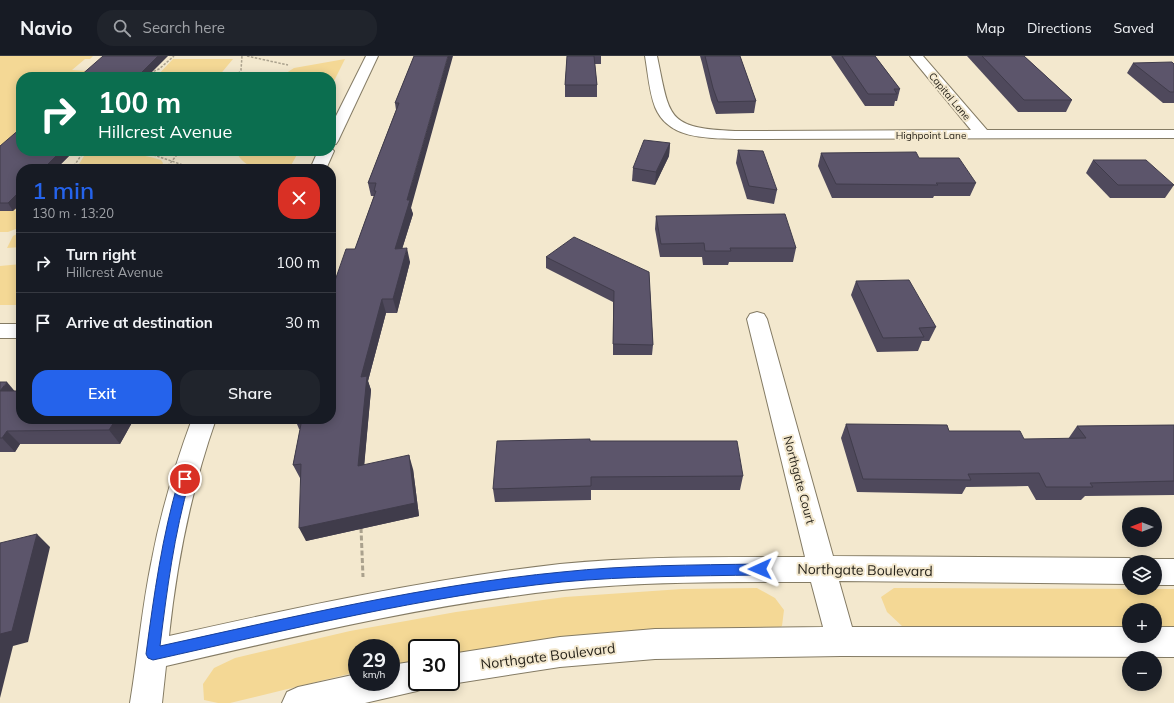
<!DOCTYPE html>
<html lang="en">
<head>
<meta charset="utf-8">
<style>
	:root { --surface:#171b24; --page:#20242c; --text:#f1f3f6; --muted:#9ea1a6; --line:#363941; --accent:#2563eb }
	body { margin:0; font-family:Mulish,sans-serif; background:var(--page); color:var(--text); height:100vh; display:flex; flex-direction:column; font-size:15px; white-space:nowrap }
	* { box-sizing:border-box; margin:0 }
	p { font-size:13px; color:var(--muted) }
	.icon { flex:none; width:22px; height:22px; fill:none; stroke:currentColor; stroke-width:2; stroke-linecap:round; stroke-linejoin:round }
	.map { position:relative; flex:1; overflow:hidden }
	.side { position:absolute; left:16px; top:108px; width:320px; height:260px; display:flex; flex-direction:column; background:var(--surface); border-radius:16px; box-shadow:0 2px 10px #0003 }
	.side>* { flex:none }
	.banner { position:absolute; left:16px; top:16px; width:320px; height:84px; border-radius:16px; box-shadow:0 2px 10px #0003; background:#0b6e4f; color:#fff; overflow:hidden }
	.needle { width:26px; rotate:270deg }
	.tools { position:absolute; left:1122px; top:451px; display:grid; gap:8px }
	.tools a { display:grid; place-items:center; width:40px; height:40px; border-radius:50%; background:var(--surface); box-shadow:0 2px 10px #0003; font-size:20px }
	.speed { position:absolute; left:348px; top:583px; display:flex; gap:8px; font-size:20px; font-weight:700; text-align:center }
	.speed>* { display:grid; place-content:center; width:52px; height:52px; border-radius:50%; background:var(--surface); box-shadow:0 2px 10px #0003; line-height:1 }
	.speed small { font-size:10px; font-weight:400 }
	.speed .limit { border:2px solid #111; border-radius:6px; background:#fff; color:#111 }
	.pin { position:absolute; display:grid; place-items:center; width:34px; height:34px; color:#fff; margin:-17px; border:2px solid #fff; border-radius:50%; box-shadow:0 1px 4px #0007 }
	.me { position:absolute; width:44px; margin:-22px; rotate:269deg; stroke-linejoin:round; filter:drop-shadow(0 0 3px #0008) }
	.turn { display:flex; align-items:center; gap:14px; height:84px; padding:0 16px; font-size:18px }
	.turn .icon { width:52px; height:52px; stroke-width:2.5 }
	.turn b { display:block; font-size:28px; line-height:34px }
	.round { display:grid; place-items:center; flex:none; width:42px; height:42px; border-radius:16px; background:var(--page) }
	.summary { display:flex; align-items:center; justify-content:space-between; height:68px; padding:0 16px }
	h1 { font-size:24px; font-weight:600; line-height:30px; color:var(--accent) }
	.button { display:flex; gap:8px; margin-top:auto; padding:8px 16px }
	.button a { flex:1; height:46px; border-radius:16px; background:var(--accent); color:#fff; font-size:16px; font-weight:600; line-height:46px; text-align:center }
	.button a+a { background:var(--page); color:var(--text) }
	ul { padding:0; list-style:none }
	li { display:flex; align-items:center; gap:12px; height:60px; padding:0 16px; border-top:1px solid var(--line) }
	li div { flex:1 }
	li b { display:block; font-size:15px }
	li em { font-style:normal }
	header { display:flex; align-items:center; gap:24px; box-sizing:border-box; height:56px; padding:0 20px; background:var(--surface); border-bottom:1px solid var(--line) }
	header strong { font-size:19px }
	nav { display:flex; gap:22px; margin-inline-start:auto; font-size:14px }
	.search { width:280px; height:36px; background:var(--page); display:flex; align-items:center; gap:10px; box-sizing:border-box; padding:0 14px; border-radius:16px; color:var(--muted); font-size:15px }
	.map>svg:first-child { display:block }
</style>
</head>
<body>
<header>
<strong>Navio</strong>
<div class="search"><svg class="icon" aria-label="search" viewBox="0 0 24 24"><circle cx="10" cy="10" r="6"/><path d="M15 15l6 6"/></svg>Search here</div>
<nav><a>Map</a><a>Directions</a><a>Saved</a></nav>
</header>
<div class="map">
<svg width="1174" height="647" viewBox="0 0 1174 647">
	<rect width="100%" height="100%" fill="#f3e8ce"/>
	<g fill="#f4d895">
		<path d="M0,0H93L90,3H85L72,14L89,15L90,21H21V83L0,94Z"/>
		<path d="M173,3H233L218,21H156Z"/>
		<path d="M345,3L331,31V21H280L294,12Z"/>
		<path d="M92,95C117,95 138,97 161,104L163,107L160,113H76L84,100Z"/>
		<path d="M235,95H299L289,113C266,113 249,118 235,95Z"/>
		<path d="M0,111H58L56,113H21V150L14,155H21V171L8,176H0Z"/>
		<path d="M21,176V191L7,192L13,180Z"/>
		<path d="M21,208V249H0V210Z"/>
		<path d="M757,532L775,542L784,554L782,570L773,575L451,599V592H417V605L391,610V592H357V616L230,647H218L204,644L203,628L214,612L235,602L350,575L456,556L565,541L682,533Z"/>
		<path d="M894,532L1174,533V574H1155V554H1129V573L902,570L887,556L881,541Z"/>
	</g>
	<g fill="none" stroke-linecap="round" stroke-linejoin="round">
		<g stroke="#847b64" stroke-width="2">
			<g id="minor">
				<path d="M366,0H378L338,85L336,88L331,89V70Z"/>
				<path d="M645,0H657C670,62 666,72 735,75L971,74L910,0H923L987,74H1174V82L735,83C706,82 668,83 655,51C649,35 648,17 645,0Z"/>
				<path d="M331,92L334,95L326,113H310L318,95H331Z"/>
				<path d="M757,256L764,258L767,263L833,500L1129,502L1138,506H1129V528L839,525L852,571H1129V580H1155V571H1174V601L841,600L655,603L560,611L451,628L445,626H451V598L560,581L655,573L823,571L811,526C729,526 645,525 562,534C429,548 297,580 166,610L162,647H130C138,599 142,550 152,503C161,455 175,409 192,363H216C191,434 177,505 169,580C299,551 428,523 560,508C641,500 724,501 805,501L747,263L750,258Z"/>
				<rect x="0" y="268" width="21" height="14"/>
				<path d="M1155,503H1174V529H1155V506H1148Z"/>
				<path d="M417,605V626H430L428,631L417,635L365,647H282L287,636L298,631L357,618V626H391V609Z"/>
			</g>
		</g>
		<g stroke="#aaa18d" stroke-width="1.5" stroke-dasharray="2.5 1.5" stroke-linecap="butt">
			<path d="M247,0L288,9"/>
			<path d="M150,17L159,13L174,0"/>
			<path d="M236,21L241,14L242,0"/>
			<path d="M142,95L186,110"/>
			<path d="M74,110L84,95"/>
			<path d="M168,110L180,95"/>
		</g>
		<g stroke="#aaa18d" stroke-width="2" stroke-dasharray="3 1.5" stroke-linecap="butt">
			<path d="M183,109L194,113"/>
			<path d="M72,113L75,109"/>
			<path d="M166,113L169,109"/>
			<path d="M16,153H21"/>
		</g>
		<path stroke="#aaa18d" stroke-width="3" stroke-dasharray="5 2.5" stroke-linecap="butt" d="M361,472L363,521"/>
		<use href="#minor" fill="#fff" fill-rule="evenodd"/>
	</g>
	<g fill="#4f495c">
		<path d="M414,0L411,152L413,158L402,193L410,206L397,257H386L368,325L371,334L364,409L413,413L419,460L306,485L300,422L293,409L300,373H299L295,363H331L355,193L374,140H371L368,127L396,54L395,47Z"/>
		<path d="M567,0H601V8H595L597,29V41H565V29Z"/>
		<path d="M700,0H740L756,45L754,57L716,58L711,44L702,7Z"/>
		<path d="M831,0H875L900,33L897,45H895L894,50H865Z"/>
		<path d="M967,0H1024L1072,44L1066,56H1018Z"/>
		<path d="M1133,7L1174,8V47H1163L1127,17Z"/>
		<path d="M670,87L669,100L655,129L632,125L633,112Z"/>
		<path d="M0,90L21,95H74L56,113H21L13,155H0Z"/>
		<path d="M738,94L777,134L774,148L747,143L736,107Z"/>
		<path d="M821,97L919,102L976,127L970,140H934L933,142H832L818,110Z"/>
		<path d="M1093,104L1174,129L1165,142H1110L1086,117Z"/>
		<path d="M656,160L796,192L793,206H729L728,209H703L702,201H660L655,173Z"/>
		<path d="M546,201L649,216L653,289L652,299H613V246L546,212Z"/>
		<path d="M856,225L936,271L929,285H922L918,295L877,296L851,239Z"/>
		<path d="M0,326L21,363H134L120,388H20L15,396H0Z"/>
		<path d="M846,368L949,375L1024,383H1068L1077,370L1174,369V439L1085,440L1081,444H1036L1028,430L966,431L962,438L857,436L841,382Z"/>
		<path d="M590,385L743,420L740,434H591V444L495,446L493,433Z"/>
	</g>
	<g fill="#403c4b">
		<path d="M158,0H168L147,21L138,20Z"/>
		<path d="M448,0H453L411,152L413,158L398,206L395,193L407,144Z"/>
		<path d="M670,87L669,100L655,129L656,116Z"/>
		<path d="M61,95H74L56,113H43Z"/>
		<path d="M21,134V148L13,155L8,147Z"/>
		<path d="M407,192L410,206L397,257L393,243Z"/>
		<path d="M382,243L386,257L368,325L371,334L363,423L358,410L361,321Z"/>
		<path d="M7,326L18,339L0,335Z"/>
		<path d="M116,363H134L120,388L109,374Z"/>
		<path d="M7,375L20,388L15,396L2,382Z"/>
		<path d="M409,399L413,413L419,460L306,485L299,472Z"/>
		<path d="M37,478L50,491L28,586L13,590L0,642V578Z"/>
	</g>
	<g fill="#5c556b" stroke="#403c4b">
		<path d="M103,0H158L138,20H211L210,21H79Z"/>
		<path d="M414,0H448L407,144H410L395,193L407,192L393,243H382L361,321L367,320L358,410L409,399L415,447L299,472L301,408L293,409L302,363H331V236L346,193H355L376,135H374L376,127H368L399,47H395Z"/>
		<path d="M567,0H594L597,29H565Z"/>
		<path d="M705,0H740L756,45L718,46L713,32Z"/>
		<path d="M842,0H875L900,33H894L897,38H868Z"/>
		<path d="M982,0H1024L1072,44H1024Z"/>
		<path d="M1172,6L1174,8V36H1170L1133,7Z"/>
		<path d="M21,72V95H61L43,113H21V134L8,147H0V90Z"/>
		<path d="M644,84L670,87L656,116L633,112Z"/>
		<path d="M738,94L763,95L777,134L749,130Z"/>
		<path d="M916,96L919,102H959L976,127H936L938,129L836,128L821,97Z"/>
		<path d="M1093,104H1146L1174,129H1118Z"/>
		<path d="M785,158L796,192H730L731,195H705L704,187L661,188L656,160Z"/>
		<path d="M574,181L649,216L653,289L613,288L614,235L546,201Z"/>
		<path d="M909,224L936,271L919,272L924,281L883,282L856,225Z"/>
		<path d="M0,326H7L0,335Z"/>
		<path d="M0,335H21V363H116L109,374L7,375L2,382H0Z"/>
		<path d="M846,368L947,369L949,375H1020L1024,383L1086,382L1077,370L1174,369V425L1090,427L1093,431H1046L1039,417L968,418L971,424L863,423Z"/>
		<path d="M590,383V385H737L743,420L591,421V430L493,433L497,385Z"/>
		<path d="M37,478L12,575L0,578V487Z"/>
	</g>
	<path fill="#2563eb" stroke="#184099" d="M185,419L188,420L190,423C174,478 167,534 160,590C293,561 426,529 562,516C627,509 694,509 760,508L764,510L765,513L764,517L760,519C694,520 628,520 562,526C424,540 288,574 153,604L148,602L146,598C154,539 162,480 179,423L181,420Z"/>
	<g text-anchor="middle" stroke-width="4" stroke-linejoin="round" paint-order="stroke">
		<g font-size="10" fill="#28241b" stroke="#f3e8ce">
			<text transform="translate(950 40) rotate(50)" y="4">Capital Lane</text>
			<text x="931" y="83">Highpoint Lane</text>
		</g>
		<g font-size="12" fill="#28241b" stroke="#f3e8ce">
			<text transform="translate(799 424) rotate(75)" y="4">Northgate Court</text>
		</g>
		<g font-size="14" fill="#28241b" stroke="#f3e8ce">
			<text transform="translate(865 514) rotate(1)" y="5">Northgate Boulevard</text>
			<text transform="translate(548 600) rotate(-7)" y="5">Northgate Boulevard</text>
		</g>
	</g>
</svg>
<div class="tools">
<a><svg class="needle" viewBox="-14 -14 28 28"><path d="M0-13l5 13h-10z" fill="#e53935"/><path d="M0 13l5-13h-10z" fill="#9ea1a6"/></svg></a>
<a><svg class="icon" aria-label="layers" viewBox="0 0 24 24"><path d="M12 4l9 5-9 5-9-5zM3 14l9 5 9-5"/></svg></a>
<a>+</a>
<a>−</a>
</div>
<div class="speed"><div>29<small>km/h</small></div><div class="limit">30</div></div>
<div class="pin" style="left:185px;top:423px;background:#d93025"><svg class="icon" aria-label="arrive" viewBox="0 0 24 24"><path d="M6 21V4h12l-3 4 3 4H6"/></svg></div>
<svg class="me" style="left:760px;top:513px" viewBox="-20 -20 40 40"><path d="M0-17L14 15 0 8-14 15z" fill="#2563eb" stroke="#fff" stroke-width="4"/></svg>
<div class="banner">
<div class="turn"><svg class="icon" aria-label="right" viewBox="0 0 24 24"><path d="M7 20v-9h11M14 6l5 5-5 5"/></svg><div><b>100 m</b>Hillcrest Avenue</div></div>
</div>
<section class="side">
<div class="summary"><div><h1>1 min</h1><p>130 m · 13:20</p></div><a class="round" style="background:#d93025;color:#fff"><svg class="icon" aria-label="close" viewBox="0 0 24 24"><path d="M6 6l12 12M18 6L6 18"/></svg></a></div>
<ul>
<li><svg class="icon" aria-label="right" viewBox="0 0 24 24"><path d="M7 20v-9h11M14 6l5 5-5 5"/></svg><div><b>Turn right</b><p>Hillcrest Avenue</p></div><em>100 m</em></li>
<li><svg class="icon" aria-label="arrive" viewBox="0 0 24 24"><path d="M6 21V4h12l-3 4 3 4H6"/></svg><div><b>Arrive at destination</b></div><em>30 m</em></li>
</ul>
<div class="button"><a>Exit</a><a>Share</a></div>
</section>
</div>
</body>
</html>
